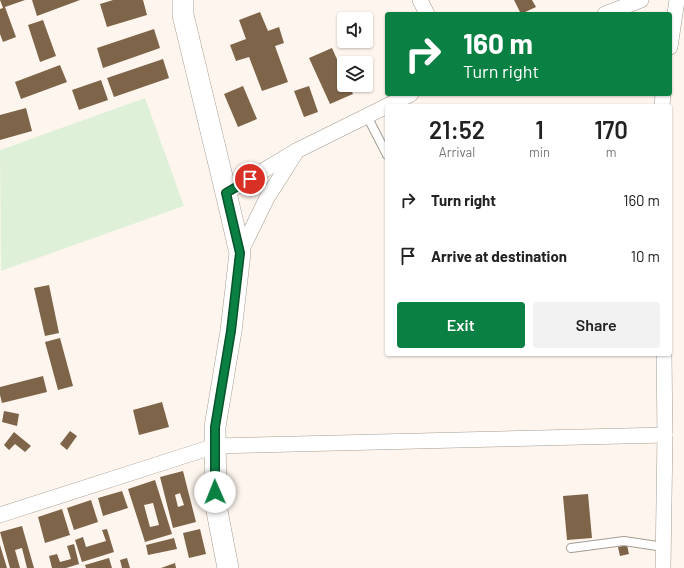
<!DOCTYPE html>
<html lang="en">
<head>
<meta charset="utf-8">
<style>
	:root { --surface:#fff; --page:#f2f2f2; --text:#222; --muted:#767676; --accent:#0b8043 }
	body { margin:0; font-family:Barlow,sans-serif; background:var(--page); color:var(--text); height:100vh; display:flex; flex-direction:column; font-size:15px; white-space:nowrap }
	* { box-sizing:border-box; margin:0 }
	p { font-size:13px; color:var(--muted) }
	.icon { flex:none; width:22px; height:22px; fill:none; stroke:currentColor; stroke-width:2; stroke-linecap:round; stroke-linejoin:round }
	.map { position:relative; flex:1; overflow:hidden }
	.side { position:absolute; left:385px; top:104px; width:287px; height:252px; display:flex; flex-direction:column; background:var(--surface); border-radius:4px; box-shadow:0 1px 3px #0004 }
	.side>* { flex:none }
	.hud { position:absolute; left:385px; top:12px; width:287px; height:84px; border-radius:4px; box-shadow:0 1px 3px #0004; background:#0b8043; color:#fff; overflow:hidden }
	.controls { position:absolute; left:337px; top:12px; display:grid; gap:8px }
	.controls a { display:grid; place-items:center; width:36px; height:36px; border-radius:4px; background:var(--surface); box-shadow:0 1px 3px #0004; font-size:20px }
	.pin { position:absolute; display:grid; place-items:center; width:34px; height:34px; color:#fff; margin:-17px; border:2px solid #fff; border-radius:50%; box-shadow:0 1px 4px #0007 }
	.me { position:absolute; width:44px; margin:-22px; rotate:359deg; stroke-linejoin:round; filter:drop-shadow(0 0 3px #0008) }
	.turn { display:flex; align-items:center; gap:14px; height:84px; padding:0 12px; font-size:18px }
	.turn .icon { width:52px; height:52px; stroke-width:2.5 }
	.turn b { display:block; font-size:28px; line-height:34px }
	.eta { display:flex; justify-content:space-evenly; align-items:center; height:68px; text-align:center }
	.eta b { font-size:24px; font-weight:600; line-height:28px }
	.button { display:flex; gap:8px; margin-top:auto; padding:8px 12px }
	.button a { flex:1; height:46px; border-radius:4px; background:var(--accent); color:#fff; font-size:16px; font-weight:600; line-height:46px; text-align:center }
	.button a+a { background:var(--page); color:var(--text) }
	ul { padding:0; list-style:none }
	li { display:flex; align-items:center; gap:12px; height:56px; padding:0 12px }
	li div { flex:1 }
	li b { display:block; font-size:15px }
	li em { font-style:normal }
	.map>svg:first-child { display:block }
</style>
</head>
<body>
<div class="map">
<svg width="684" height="568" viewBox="0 0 684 568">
	<rect width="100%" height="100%" fill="#fef6ee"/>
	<path fill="#dff0d8" d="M145,98L184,206L1,271L0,150Z"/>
	<g fill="#7e6549" fill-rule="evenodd">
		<path d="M0,0H25L5,7L16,37L3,42L0,34V9L3,8Z"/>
		<path d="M32,0H80L37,16Z"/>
		<path d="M113,0H143L147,15L107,27L100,4Z"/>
		<path d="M514,0H532L536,7L521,14Z"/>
		<path d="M260,12L268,31L279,27L284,43L275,46L288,82L262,91L249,57L236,61L230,45L246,39L239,20Z"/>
		<path d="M43,20L56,56L40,62L28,25Z"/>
		<path d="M154,29L160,48L103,68L97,48Z"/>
		<path d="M332,48L344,75V85H349L353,94L330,104L309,58Z"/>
		<path d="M163,59L169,78L114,97L107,78Z"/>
		<path d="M60,65L67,82L21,99L15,82Z"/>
		<path d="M101,80L108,100L79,110L72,90Z"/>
		<path d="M243,86L257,119L238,127L224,94Z"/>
		<path d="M309,86L318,112L304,117L294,91Z"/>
		<path d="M26,108L32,131L0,140V115Z"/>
		<path d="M49,285L59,333L45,336L34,288Z"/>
		<path d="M60,338L73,386L58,390L45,342Z"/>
		<path d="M43,376L47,392L2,403L0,395V387Z"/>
		<path d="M162,402L169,427L139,435L133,410Z"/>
		<path d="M4,411L19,414L17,426L2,422Z"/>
		<path d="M70,431L77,436L67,450L60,444Z"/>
		<path d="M14,432L31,446L25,452L15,444L9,450L4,445Z"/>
		<path d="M183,471L196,522L173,528L160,477ZM180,493L184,505L178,507L175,495Z"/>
		<path d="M155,480L172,534L145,542L128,489ZM153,503L159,525L150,527L144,505Z"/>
		<path d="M122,491L128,508L103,516L98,498Z"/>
		<path d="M588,494L592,538L567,540L563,496Z"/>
		<path d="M91,500L98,522L74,530L67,508Z"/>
		<path d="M62,509L70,535L45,543L38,517Z"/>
		<path d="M22,526L34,568H27L22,548L15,550L20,568H10L0,532Z"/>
		<path d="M107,529L114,552L82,562L75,540L83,537L86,547L106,541L102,530Z"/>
		<path d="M200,529L206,554L189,558L183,533Z"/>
		<path d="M174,538L177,549L148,555L146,545Z"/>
		<path d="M74,544L79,564L66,568H52L49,556L57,554L60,562L71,559L67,546Z"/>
		<path d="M0,545L7,568H0Z"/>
		<path d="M627,545L629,554L620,556L618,547Z"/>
		<path d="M109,558L112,568H86L85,565Z"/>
		<path d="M127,558L130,568H122L120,560Z"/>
		<path d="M175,563L176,568H161Z"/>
	</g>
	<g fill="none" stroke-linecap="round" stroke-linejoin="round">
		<g stroke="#a59c93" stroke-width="10">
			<g id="lane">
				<path d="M367,116L387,155"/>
				<path d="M571,548L624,541L664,547"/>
			</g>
		</g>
		<g stroke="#a59c93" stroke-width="16">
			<g id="street">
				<path d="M420,0L427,14"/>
				<path d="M605,14L641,0"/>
				<path d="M670,47L677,0"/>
				<path d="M387,106L411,94"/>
				<path d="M662,106L663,94"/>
				<path d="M226,193L296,151L387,106"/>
				<path d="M240,253L267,198L295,154"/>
				<path d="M0,515L215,446L665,435"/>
				<path d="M663,568L665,435L664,354"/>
			</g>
		</g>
		<g stroke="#a59c93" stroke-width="22">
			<path id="secondary" d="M183,0V15L226,193L240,253L231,331L215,427L216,506L228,568"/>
		</g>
		<use href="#lane" stroke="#fff" stroke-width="8"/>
		<use href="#street" stroke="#fff" stroke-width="15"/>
		<use href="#secondary" stroke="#fff" stroke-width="21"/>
	</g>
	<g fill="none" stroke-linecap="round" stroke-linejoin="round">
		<g stroke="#07532c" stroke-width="10">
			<path id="route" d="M215,492V427L231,331L240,253L226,193L250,179"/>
		</g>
		<use href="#route" stroke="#0b8043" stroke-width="7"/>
	</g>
</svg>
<div class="controls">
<a><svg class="icon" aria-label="sound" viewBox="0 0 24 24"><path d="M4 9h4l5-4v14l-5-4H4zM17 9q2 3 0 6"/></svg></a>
<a><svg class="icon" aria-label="layers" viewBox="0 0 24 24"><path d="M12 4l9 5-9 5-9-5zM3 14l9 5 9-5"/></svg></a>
</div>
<div class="pin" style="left:250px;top:179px;background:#d93025"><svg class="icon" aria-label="arrive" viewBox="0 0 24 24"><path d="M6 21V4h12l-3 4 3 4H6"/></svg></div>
<svg class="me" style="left:215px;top:492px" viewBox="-20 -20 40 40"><circle r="19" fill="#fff"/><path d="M0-13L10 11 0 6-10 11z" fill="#0b8043"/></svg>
<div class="hud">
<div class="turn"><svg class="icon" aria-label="right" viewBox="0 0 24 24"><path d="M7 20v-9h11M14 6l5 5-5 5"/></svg><div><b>160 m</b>Turn right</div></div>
</div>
<section class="side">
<div class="eta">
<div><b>21:52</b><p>Arrival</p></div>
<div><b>1</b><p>min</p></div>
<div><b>170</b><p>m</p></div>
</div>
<ul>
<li><svg class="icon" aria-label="right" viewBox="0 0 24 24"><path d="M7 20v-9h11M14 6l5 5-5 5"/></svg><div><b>Turn right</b></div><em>160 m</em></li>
<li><svg class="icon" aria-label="arrive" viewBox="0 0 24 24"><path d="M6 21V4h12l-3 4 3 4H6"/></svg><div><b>Arrive at destination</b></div><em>10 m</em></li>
</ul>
<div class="button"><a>Exit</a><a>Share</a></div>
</section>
</div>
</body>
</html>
